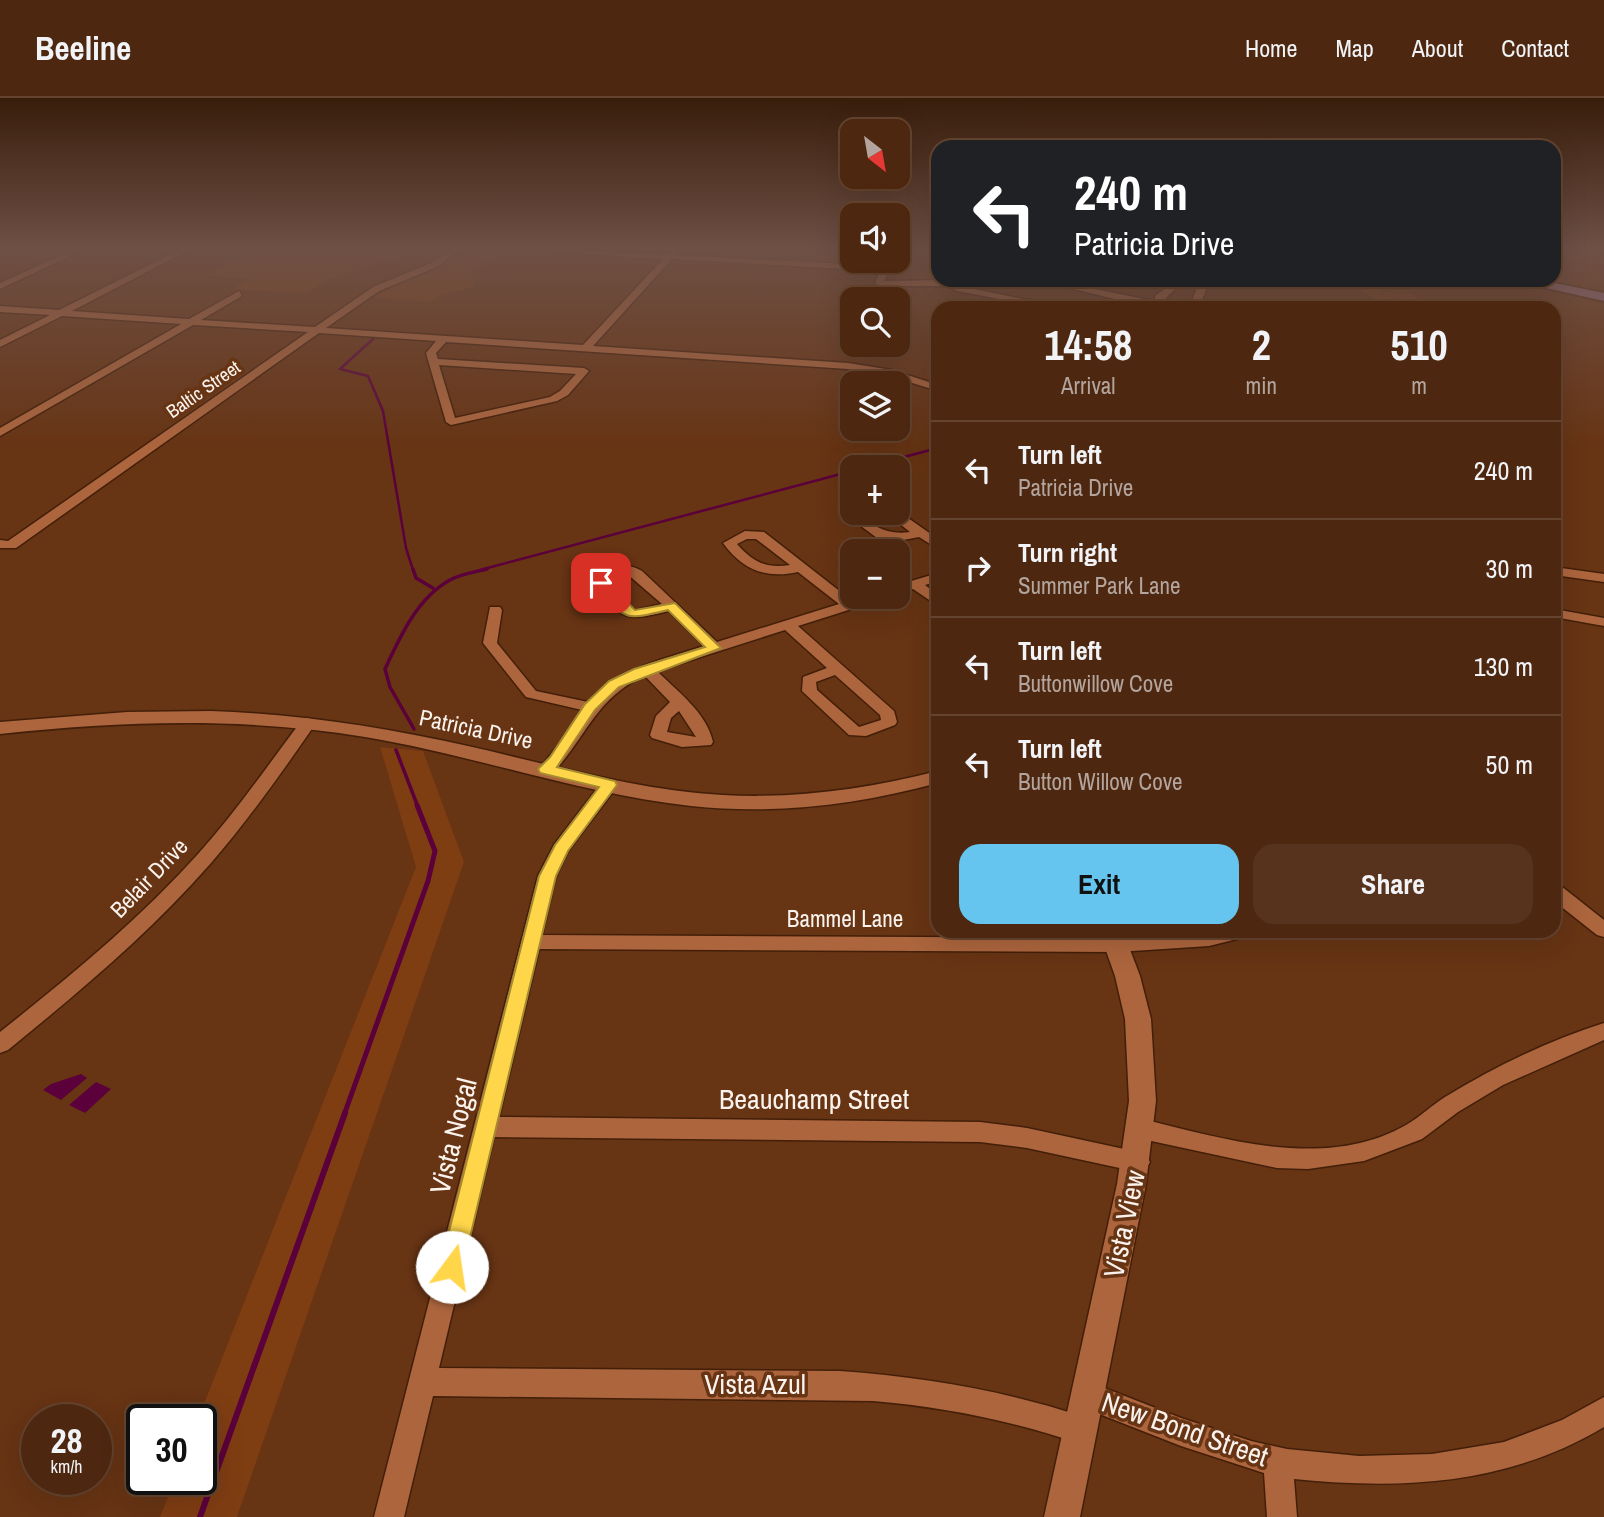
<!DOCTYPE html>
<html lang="en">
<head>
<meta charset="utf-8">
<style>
	:root { --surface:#4d270f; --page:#57331d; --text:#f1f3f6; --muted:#b3a59e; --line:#64442f; --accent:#65c5ee }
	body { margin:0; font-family:"Archivo Narrow",sans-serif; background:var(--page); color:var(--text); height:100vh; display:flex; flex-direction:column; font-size:26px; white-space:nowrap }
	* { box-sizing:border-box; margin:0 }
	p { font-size:23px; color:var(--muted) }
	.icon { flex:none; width:38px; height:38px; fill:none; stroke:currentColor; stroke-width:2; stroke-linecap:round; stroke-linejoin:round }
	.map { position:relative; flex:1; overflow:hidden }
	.drawer { position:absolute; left:931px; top:203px; width:630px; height:637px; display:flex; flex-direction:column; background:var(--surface); border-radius:21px; box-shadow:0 7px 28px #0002,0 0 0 2px var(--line) }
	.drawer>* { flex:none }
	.banner { position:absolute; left:931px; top:42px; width:630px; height:147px; border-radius:21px; box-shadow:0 7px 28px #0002,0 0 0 2px var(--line); background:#202124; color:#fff; overflow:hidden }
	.needle { width:46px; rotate:149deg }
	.tools { position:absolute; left:840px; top:21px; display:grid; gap:14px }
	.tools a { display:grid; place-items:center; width:70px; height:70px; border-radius:14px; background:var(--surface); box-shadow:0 7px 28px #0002,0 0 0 2px var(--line); font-size:35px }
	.speed { position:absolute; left:21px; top:1306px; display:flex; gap:14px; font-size:35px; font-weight:700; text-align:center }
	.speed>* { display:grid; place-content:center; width:91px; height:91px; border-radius:50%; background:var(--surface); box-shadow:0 7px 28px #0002,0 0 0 2px var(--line); line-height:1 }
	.speed small { font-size:18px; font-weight:400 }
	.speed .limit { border:4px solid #111; border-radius:10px; background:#fff; color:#111 }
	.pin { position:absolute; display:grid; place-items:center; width:60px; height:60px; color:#fff; margin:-30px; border-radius:14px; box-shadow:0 4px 10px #0006 }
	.me { position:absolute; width:77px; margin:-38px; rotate:14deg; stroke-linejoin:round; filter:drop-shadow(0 0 5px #0008) }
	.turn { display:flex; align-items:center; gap:24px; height:147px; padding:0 28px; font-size:32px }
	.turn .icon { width:91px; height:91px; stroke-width:2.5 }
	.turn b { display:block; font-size:49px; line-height:60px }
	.eta { display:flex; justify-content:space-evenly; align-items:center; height:119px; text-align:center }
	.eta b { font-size:42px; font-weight:700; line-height:49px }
	.cta { display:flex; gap:14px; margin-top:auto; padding:14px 28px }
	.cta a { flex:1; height:80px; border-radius:21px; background:var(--accent); color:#111; font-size:28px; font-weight:700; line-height:80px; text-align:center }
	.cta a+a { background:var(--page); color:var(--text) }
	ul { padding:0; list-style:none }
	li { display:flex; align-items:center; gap:21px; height:98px; padding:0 28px; border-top:2px solid var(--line) }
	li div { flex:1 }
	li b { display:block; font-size:26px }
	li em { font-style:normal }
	header { display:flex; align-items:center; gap:42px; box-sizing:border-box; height:98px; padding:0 35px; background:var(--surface); border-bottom:2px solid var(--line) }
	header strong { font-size:33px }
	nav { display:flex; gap:38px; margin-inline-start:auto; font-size:24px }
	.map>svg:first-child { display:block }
</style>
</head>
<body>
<header>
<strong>Beeline</strong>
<nav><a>Home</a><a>Map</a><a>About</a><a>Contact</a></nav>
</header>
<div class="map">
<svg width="1604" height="1419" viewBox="0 0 1604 1419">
	<rect width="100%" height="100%" fill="#673414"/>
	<g fill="#7f3d12">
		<path d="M256,152H404L387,163L326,183L304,195L233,191L249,181L206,177Z"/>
		<path d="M460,155L497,159L471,172L474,189L440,197L432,204L374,200C401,181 433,174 460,155Z"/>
		<path d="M1376,190L1383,194L1403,192L1427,205L1407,207L1387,196L1397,203L1382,204L1359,192Z"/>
		<path d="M380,649L423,653L464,764L237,1419H160L175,1381H201V1321H198L416,769Z"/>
	</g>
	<g fill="#5b003b">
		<path d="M81,976L87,980L61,1002L43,992L51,986Z"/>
		<path d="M96,984L111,991L85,1015L69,1007Z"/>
	</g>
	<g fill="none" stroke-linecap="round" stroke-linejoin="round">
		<g stroke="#5b003b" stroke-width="2.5">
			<path d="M373,241L340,271L368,278L383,313L406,450L413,472"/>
			<path d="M866,369L938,350"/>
			<path d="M480,472L852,373"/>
		</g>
		<g stroke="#5b003b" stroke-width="3.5">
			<path d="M413,471L416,480L433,490"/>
			<path d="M414,631L390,589L385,571C400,539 417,500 450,482C460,476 475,474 487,471"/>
			<path d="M396,652L418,709"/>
		</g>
		<path stroke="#5b003b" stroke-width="5" d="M344,1017L428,783L435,753L417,707"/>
		<path stroke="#5b003b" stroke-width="6" d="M200,1419L345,1015"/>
		<g stroke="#431f09" stroke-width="3">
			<g id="minor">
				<path d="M73,152H83L0,191V185Z"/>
				<path d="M179,152H189L72,213L189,221L239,193L242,198L201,222L315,229L373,189L431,165L451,152H460L437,169L379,193L326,230L583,247L663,161L553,154L549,152L668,156L675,152L678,154L676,157L882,168L885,163H893L884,183L949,182L960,188L1066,210H1048L957,193L948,188H879L875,185L880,173L672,161L593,248L848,265L892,272L938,287V293L890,278L848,271L446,244L436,255L438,261L584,270L589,273L568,297L557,303L451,327L446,324L426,255L436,243L319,235L16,450H0V442L8,443L308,234L193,227L0,338V330L181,226L62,218L0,249V242L50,217L0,214V208L59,212ZM439,267L576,276L560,293L550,299L455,320Z"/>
				<path d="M1036,182H1051L1154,203L1156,197L1166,190L1143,182H1157L1177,189L1162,204L1192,210H1152Z"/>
				<path d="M852,402V415H857C874,429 887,437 910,434L886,415L898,413L938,441V451L919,439L898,443L877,440L842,414L848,403Z"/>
				<path d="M745,433L764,434L851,502L882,499L880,502L798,528L894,613L897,624L895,627L866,638L849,637L802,593L803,579L827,570L785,532L657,573C677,593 707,615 713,644L711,647L682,649L652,640L650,637L656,618L670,604L644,577C593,604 588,637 552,676H540L538,672L562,643L582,612L526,599L483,545L490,509H500L502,512L497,545L536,593L588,604C619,570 662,562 704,548L669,513C619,525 623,521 593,480C606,466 626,464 642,473L717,544L839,506L798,474C765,481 743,472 723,445ZM747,441H756L790,467C766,471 753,464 737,446ZM626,475L662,506L636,512L630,509L608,481ZM835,577L880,617L881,622L859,629L817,592L816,584ZM679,613L696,639L667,634L671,620Z"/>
				<path d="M1554,469L1604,476V484L1554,477Z"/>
				<path d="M938,475V483L925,487L938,497V508L913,491L898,495V487Z"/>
				<path d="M1554,511L1604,520V528L1554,519Z"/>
				<path d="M308,620L316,625C283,673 249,721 211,765C150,835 79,894 8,952L0,955V934C69,879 139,822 198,756C236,714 268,667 302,622Z"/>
				<path d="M609,682L618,687L568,753L556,778L542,837L1117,840L1252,833L1249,838L1209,848L1117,854L539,851L499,1019L980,1024L1027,1030L1138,1054L1146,1057L1150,1064L1146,1071L1138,1074L1027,1050L980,1044L494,1039L439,1270L840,1273C923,1279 1002,1292 1081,1318L1091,1322L1095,1332L1091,1342L1081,1346C1013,1323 945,1309 873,1303L433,1298L404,1419H374L538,778L554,747L603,683Z"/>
				<path d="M1554,786L1561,788L1604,822V839L1597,837L1554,803Z"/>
				<path d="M1604,925V942L1503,987L1458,1014L1422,1041L1364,1063L1308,1071L1277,1070L1142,1041L1134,1038L1130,1031L1134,1024L1142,1021C1225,1041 1326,1073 1406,1027C1420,1019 1432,1007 1445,999C1494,969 1550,942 1604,925Z"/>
				<path d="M1089,1284L1181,1320L1251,1343L1287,1351L1359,1358L1432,1356L1504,1344L1562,1322L1604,1299V1329C1507,1387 1403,1392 1294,1381L1297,1419H1267L1264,1375L1181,1348L1079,1308L1075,1298L1079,1288Z"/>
			</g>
		</g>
		<g stroke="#431f09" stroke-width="3">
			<g id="tertiary">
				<path d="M1200,182H1210L1199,210H1189Z"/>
				<path d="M211,613C298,616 383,629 468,648C552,667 636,692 723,697C796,701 867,691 938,673V685C857,707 775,717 691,708C581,696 474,657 365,639C243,619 122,623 0,636V624L127,614Z"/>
				<path d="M1099,833H1123L1140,878L1151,921L1156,1003L1146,1086L1080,1419H1044L1117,1086L1129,1003L1125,921L1115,878Z"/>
			</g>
		</g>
		<g stroke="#431f09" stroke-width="4">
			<path id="primary" d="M1511,182H1539L1604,195V203Z"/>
		</g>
		<use href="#minor" fill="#ac653d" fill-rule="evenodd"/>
		<use href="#tertiary" fill="#ac653d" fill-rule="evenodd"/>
		<use href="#primary" fill="#977399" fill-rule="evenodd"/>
	</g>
	<linearGradient id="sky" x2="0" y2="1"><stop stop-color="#391d0b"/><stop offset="0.43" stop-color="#6e5045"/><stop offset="1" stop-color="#6e5045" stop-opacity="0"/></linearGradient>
	<rect width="1604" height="350" fill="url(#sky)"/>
	<path fill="#ffd54a" stroke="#a68a30" stroke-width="2" d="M596,482H605L635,512L675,505L721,550L619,589L595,612L557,669L615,683L617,687L568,753L556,778L463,1169L460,1176L452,1179L443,1176L440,1169L539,778L555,747L599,689L540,675L538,671L550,659L585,606L609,583L634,571L705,549L668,512C623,523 626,522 596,488Z"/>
	<g text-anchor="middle" stroke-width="7" stroke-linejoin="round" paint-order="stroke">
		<g font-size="19" fill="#faf2ed" stroke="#673414">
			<text transform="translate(203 291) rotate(-35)" y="7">Baltic Street</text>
		</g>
		<g font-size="23" fill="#faf2ed" stroke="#673414">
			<text transform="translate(476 631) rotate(12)" y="8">Patricia Drive</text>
			<text transform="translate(149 780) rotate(-46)" y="8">Belair Drive</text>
			<text x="845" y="829">Bammel Lane</text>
		</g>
		<g font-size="28" fill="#faf2ed" stroke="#673414">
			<text x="814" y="1011">Beauchamp Street</text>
			<text transform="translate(453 1038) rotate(-76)" y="10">Vista Nogal</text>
			<text transform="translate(1124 1126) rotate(-78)" y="10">Vista View</text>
			<text x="755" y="1296">Vista Azul</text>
			<text transform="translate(1185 1331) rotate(19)" y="10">New Bond Street</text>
		</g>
	</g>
</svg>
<div class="tools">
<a><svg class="needle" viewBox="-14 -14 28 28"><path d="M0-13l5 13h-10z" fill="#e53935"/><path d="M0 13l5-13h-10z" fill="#b3a59e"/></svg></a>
<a><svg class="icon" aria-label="sound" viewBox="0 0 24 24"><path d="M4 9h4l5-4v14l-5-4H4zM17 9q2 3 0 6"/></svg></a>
<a><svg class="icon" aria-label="search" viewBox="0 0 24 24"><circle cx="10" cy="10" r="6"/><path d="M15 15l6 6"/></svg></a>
<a><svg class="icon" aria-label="layers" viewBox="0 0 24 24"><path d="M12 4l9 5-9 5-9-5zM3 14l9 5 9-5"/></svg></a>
<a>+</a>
<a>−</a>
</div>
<div class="speed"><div>28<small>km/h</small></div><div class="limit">30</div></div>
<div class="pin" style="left:601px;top:485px;background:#d93025"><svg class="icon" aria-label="arrive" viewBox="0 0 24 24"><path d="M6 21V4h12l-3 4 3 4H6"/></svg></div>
<svg class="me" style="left:452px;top:1169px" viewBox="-20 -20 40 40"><circle r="19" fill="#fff"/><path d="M0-13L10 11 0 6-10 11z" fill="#ffd54a"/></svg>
<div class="banner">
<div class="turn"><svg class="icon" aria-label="left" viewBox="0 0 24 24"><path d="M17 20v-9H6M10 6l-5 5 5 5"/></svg><div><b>240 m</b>Patricia Drive</div></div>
</div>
<section class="drawer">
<div class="eta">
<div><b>14:58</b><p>Arrival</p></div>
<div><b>2</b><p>min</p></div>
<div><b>510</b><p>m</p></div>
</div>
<ul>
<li><svg class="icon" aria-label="left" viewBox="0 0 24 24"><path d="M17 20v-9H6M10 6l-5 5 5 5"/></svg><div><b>Turn left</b><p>Patricia Drive</p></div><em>240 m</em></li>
<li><svg class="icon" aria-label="right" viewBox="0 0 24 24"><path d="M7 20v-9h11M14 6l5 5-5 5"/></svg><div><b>Turn right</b><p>Summer Park Lane</p></div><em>30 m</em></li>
<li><svg class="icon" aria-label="left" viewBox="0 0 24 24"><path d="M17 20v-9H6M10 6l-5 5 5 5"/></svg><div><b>Turn left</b><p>Buttonwillow Cove</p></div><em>130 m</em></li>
<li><svg class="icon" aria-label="left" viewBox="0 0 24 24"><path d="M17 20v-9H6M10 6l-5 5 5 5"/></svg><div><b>Turn left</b><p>Button Willow Cove</p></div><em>50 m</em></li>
</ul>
<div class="cta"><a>Exit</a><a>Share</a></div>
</section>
</div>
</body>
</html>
